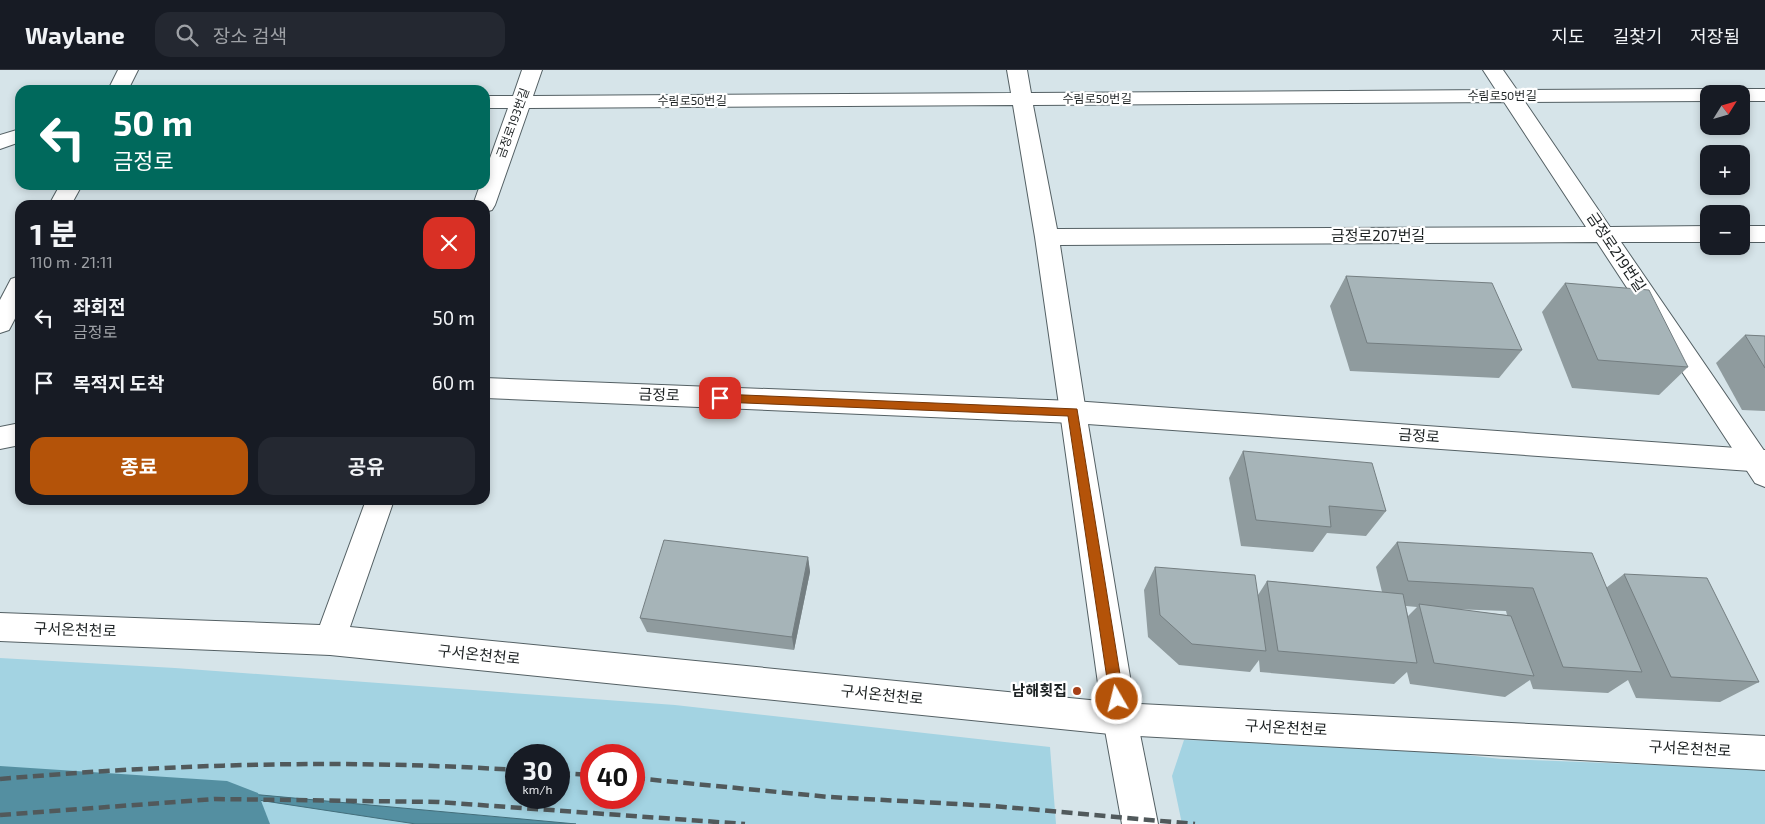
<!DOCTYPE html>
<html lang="ko">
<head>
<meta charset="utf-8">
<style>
	:root { --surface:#171b24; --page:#242831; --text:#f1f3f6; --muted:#9ea1a6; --line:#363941; --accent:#b45309 }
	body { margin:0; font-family:"Exo 2","Noto Sans KR",sans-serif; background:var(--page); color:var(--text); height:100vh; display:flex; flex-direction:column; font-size:19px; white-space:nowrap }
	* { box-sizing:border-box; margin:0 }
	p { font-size:16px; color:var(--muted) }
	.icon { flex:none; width:28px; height:28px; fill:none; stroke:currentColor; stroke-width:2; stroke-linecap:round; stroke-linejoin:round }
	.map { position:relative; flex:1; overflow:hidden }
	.sheet { position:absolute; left:15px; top:130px; width:475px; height:305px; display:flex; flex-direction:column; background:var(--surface); border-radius:15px; box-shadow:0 2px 8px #0003 }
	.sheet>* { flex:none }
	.guide { position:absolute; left:15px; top:15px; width:475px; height:105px; border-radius:15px; box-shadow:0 2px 8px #0003; background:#00695c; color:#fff; overflow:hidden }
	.needle { width:32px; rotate:53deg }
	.tools { position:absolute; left:1700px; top:15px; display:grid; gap:10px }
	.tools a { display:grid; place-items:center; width:50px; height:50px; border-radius:10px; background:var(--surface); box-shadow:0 2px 8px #0003; font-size:25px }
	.speed { position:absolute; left:505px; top:674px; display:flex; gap:10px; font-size:25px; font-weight:700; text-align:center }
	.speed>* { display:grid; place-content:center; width:65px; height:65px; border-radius:50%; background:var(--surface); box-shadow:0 2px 8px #0003; line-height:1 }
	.speed small { font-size:12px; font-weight:400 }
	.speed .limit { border:8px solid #d22; background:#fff; color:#111 }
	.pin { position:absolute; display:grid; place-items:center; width:42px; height:42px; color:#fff; margin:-21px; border-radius:10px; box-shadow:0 2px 8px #0006 }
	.me { position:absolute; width:55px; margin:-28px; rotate:352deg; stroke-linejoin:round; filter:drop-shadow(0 0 4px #0008) }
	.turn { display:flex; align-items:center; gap:18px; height:105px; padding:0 15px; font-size:22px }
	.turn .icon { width:65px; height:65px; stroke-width:2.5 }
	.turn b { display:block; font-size:35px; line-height:42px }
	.round { display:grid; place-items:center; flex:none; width:52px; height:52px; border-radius:15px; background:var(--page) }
	.headline { display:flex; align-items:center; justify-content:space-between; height:85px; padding:0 15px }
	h1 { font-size:30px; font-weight:700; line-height:38px }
	.action { display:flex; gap:10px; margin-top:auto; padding:10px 15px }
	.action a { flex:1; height:58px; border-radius:15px; background:var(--accent); color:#fff; font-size:20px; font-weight:700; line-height:58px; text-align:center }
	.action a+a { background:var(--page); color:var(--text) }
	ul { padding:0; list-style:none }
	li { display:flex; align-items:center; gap:15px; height:65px; padding:0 15px }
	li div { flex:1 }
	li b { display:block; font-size:19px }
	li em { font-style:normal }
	header { display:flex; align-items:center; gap:30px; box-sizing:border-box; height:70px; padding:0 25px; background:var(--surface); border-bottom:1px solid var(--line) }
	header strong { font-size:24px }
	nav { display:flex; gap:28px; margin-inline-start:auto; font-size:18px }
	.search { width:350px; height:45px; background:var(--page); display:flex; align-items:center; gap:12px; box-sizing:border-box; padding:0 18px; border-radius:15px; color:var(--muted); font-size:19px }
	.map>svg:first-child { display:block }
</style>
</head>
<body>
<header>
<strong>Waylane</strong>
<div class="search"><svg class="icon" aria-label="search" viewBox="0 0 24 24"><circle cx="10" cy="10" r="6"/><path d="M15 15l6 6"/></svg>장소 검색</div>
<nav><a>지도</a><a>길찾기</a><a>저장됨</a></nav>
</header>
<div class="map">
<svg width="1765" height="754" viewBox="0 0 1765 754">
	<rect width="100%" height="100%" fill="#d6e4e9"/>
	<g fill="#a3d3e2" fill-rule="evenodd">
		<path d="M0,588L175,598L675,635L1050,677L1056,754H0ZM516,685H559V728H516ZM591,685H634V728H591Z"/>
		<path d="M1184,670L1361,673L1501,689L1765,699V754H1182L1172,706Z"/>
	</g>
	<path fill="#548fa1" stroke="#436e7b" d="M0,701L576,754H416L192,720L0,726Z"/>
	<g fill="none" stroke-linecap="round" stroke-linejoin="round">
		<path fill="#548fa1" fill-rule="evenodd" d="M0,696L227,711L258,723L270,754H0Z"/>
		<g stroke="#546064" stroke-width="2">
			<g id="minor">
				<path d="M118,0H138L128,20H108Z"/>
				<path d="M522,0H542L533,26L1011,23L1007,0H1027L1031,23L1496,20L1483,0H1503L1517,20L1709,19L1716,21L1718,24H1709V31L1525,32L1610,157L1709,156V172H1621L1765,382V417L1755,413L1597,172L1060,175L1086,342L1082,349L1073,353L1064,349L1060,342L1035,167L1013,35L529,38L495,135L492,140L485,142V135H473L480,115H485V102L508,38H485V26H513ZM1504,32L1586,157L1057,159L1033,35Z"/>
				<path d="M1741,19H1765V31H1741V24H1732L1734,21Z"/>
				<path d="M20,59V72L0,79V65Z"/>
				<path d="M60,115H82L71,135H49Z"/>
				<rect x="1741" y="156" width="24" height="16"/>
				<path d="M20,206V239L9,260L0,263V230L11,209Z"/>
				<path d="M366,430H394L350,557L1120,633L1765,666V700L1120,665L330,585L0,571V543L320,555Z"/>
			</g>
		</g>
		<g stroke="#546064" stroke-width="2">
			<path id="tertiary" d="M1073,331L1082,335L1086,342L1137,649L1158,754H1122L1103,649L1060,342L1064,335Z"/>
		</g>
		<g stroke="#546064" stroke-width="2">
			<g id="secondary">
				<path d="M485,308L1073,331L1765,380V402L1073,353L485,328Z"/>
				<path d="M20,353V375L0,379V357Z"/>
			</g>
		</g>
		<use href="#minor" fill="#fff" fill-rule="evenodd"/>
		<use href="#tertiary" fill="#fff" fill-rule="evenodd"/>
		<use href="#secondary" fill="#fff" fill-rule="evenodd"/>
		<g stroke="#51595b" stroke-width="4.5" stroke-dasharray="11 5.5" stroke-linecap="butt">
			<path d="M559,703L591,705"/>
			<path d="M634,708L829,727L994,736L1195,754"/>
			<path d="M0,709C171,694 345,689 516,700"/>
			<path d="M0,745L215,729L438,732L745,754"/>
		</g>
	</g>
	<g fill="#8f9b9e" fill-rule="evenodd">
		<path d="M1346,206L1522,280L1499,308L1350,301L1330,236Z"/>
		<path d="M1565,213L1688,297L1659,325L1572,318L1542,242Z"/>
		<path d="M1745,265L1765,266V341L1742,340L1716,293Z"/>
		<path d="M1243,381L1386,441L1366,466L1327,463L1313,482L1241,476L1229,408Z"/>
		<path d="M1397,472L1606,518L1624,504L1759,612L1720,632L1636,628L1628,610L1608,623L1533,619L1530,610L1505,627L1410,614L1407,602L1394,614L1260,602L1259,590L1250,602L1179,595L1148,567L1144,520L1155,497L1258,525L1267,511L1382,522L1376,497ZM1406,536L1417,537L1408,546ZM1453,539L1506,541L1507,545Z"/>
		<path d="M808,487L810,502L794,580L647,562L640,548Z"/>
	</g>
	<path fill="#747e81" d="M808,487L810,502L794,580L792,567Z"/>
	<g fill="#a6b4b8" stroke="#747e81">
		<path d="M1346,206L1492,213L1522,280L1367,273Z"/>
		<path d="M1565,213L1649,220L1688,297L1598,290Z"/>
		<path d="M1745,265L1765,266V298Z"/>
		<path d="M1243,381L1372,393L1386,441L1329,436L1331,457L1256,450Z"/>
		<path d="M664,470L808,487L792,567L640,548Z"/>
		<path d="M1397,472L1592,483L1642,602L1563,597L1533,518L1408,511Z"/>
		<path d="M1155,497L1255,505L1266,581L1192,574L1160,545Z"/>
		<path d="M1624,504L1707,508L1759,612L1671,607Z"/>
		<path d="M1267,511L1403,524L1417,593L1278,581Z"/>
		<path d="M1419,534L1511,546L1534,606L1434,593Z"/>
	</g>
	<path fill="#b45309" stroke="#753606" d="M720,324L1077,339L1124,629L1122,634L1117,636L1112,634L1110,629L1068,346L720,332L715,328Z"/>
	<circle fill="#a64018" stroke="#fff" stroke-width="2" cx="1077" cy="621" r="5"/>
	<g text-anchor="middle" stroke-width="4.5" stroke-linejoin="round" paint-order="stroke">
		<g font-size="12" fill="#1c2122" stroke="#fff">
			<text x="1502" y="30">수림로50번길</text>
			<text x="1097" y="33">수림로50번길</text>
			<text x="692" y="35">수림로50번길</text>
			<text transform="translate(513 53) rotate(-70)" y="4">금정로193번길</text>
		</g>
		<g font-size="15" fill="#1c2122" stroke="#fff">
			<text x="1378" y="171">금정로207번길</text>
			<text transform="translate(1616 182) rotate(56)" y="5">금정로219번길</text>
			<text transform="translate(659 325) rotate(2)" y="5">금정로</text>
			<text transform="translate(1419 366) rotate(4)" y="5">금정로</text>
			<text transform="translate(75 560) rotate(2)" y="5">구서온천천로</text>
			<text transform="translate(479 585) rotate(6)" y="5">구서온천천로</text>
			<text transform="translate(882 625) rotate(6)" y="5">구서온천천로</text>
			<text transform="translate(1286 658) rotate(3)" y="5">구서온천천로</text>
			<text transform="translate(1690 679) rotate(3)" y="5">구서온천천로</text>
		</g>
		<g font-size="15" font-weight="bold" fill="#1c2122" stroke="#fff" text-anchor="end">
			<text x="1067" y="626">남해횟집</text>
		</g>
	</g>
</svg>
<div class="tools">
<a><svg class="needle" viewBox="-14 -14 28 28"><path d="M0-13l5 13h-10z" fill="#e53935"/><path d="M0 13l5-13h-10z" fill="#9ea1a6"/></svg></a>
<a>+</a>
<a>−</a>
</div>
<div class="speed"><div>30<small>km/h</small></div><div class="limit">40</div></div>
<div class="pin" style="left:720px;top:328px;background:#d93025"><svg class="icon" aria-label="arrive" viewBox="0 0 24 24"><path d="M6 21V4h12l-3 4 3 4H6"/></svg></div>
<svg class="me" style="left:1117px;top:629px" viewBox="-20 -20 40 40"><circle r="17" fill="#b45309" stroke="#fff" stroke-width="3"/><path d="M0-11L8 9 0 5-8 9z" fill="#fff"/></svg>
<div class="guide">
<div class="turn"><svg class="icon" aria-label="left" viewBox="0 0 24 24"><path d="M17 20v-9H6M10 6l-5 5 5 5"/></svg><div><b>50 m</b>금정로</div></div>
</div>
<section class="sheet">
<div class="headline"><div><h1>1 분</h1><p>110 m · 21:11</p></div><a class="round" style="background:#d93025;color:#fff"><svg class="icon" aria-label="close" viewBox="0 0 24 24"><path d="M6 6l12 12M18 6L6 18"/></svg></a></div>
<ul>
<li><svg class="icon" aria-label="left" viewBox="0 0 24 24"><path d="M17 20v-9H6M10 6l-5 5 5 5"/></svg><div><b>좌회전</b><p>금정로</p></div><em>50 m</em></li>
<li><svg class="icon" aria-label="arrive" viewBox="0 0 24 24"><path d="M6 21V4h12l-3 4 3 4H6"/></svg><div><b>목적지 도착</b></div><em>60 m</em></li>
</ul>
<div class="action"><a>종료</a><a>공유</a></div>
</section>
</div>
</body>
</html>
